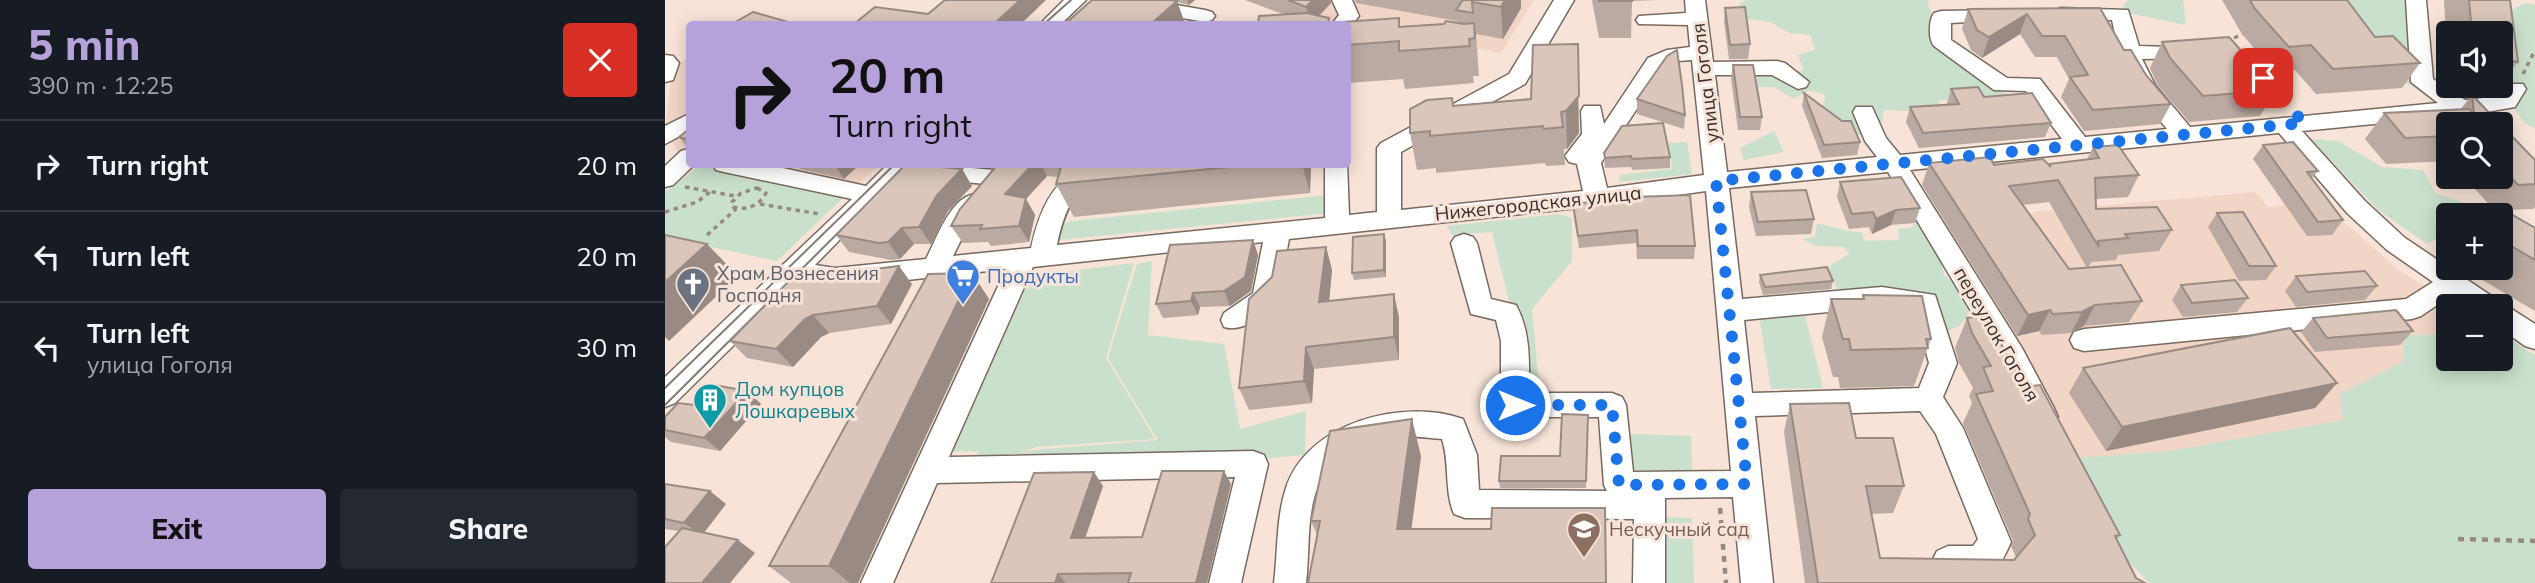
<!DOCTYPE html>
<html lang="en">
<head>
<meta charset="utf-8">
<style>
	:root { --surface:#171b24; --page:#242831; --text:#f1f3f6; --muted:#9ea1a6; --line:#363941; --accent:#b6a2da }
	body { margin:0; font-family:Mulish,sans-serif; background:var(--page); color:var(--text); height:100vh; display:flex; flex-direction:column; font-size:26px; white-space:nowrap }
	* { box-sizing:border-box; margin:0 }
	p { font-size:23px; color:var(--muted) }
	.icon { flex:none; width:38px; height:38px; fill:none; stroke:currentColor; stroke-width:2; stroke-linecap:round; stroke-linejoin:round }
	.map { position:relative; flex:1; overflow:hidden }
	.panel { display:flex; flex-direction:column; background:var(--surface); width:665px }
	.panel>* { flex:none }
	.banner { position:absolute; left:21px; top:21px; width:665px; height:147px; border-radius:7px; box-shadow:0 4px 18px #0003; background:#b6a2da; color:#111; overflow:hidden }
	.controls { position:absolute; left:1771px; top:21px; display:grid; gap:14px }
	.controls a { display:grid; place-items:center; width:77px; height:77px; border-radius:7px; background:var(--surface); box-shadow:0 4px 18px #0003; font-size:35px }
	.pin { position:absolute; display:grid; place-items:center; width:60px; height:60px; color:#fff; margin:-30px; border-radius:14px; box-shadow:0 4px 10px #0006 }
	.me { position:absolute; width:77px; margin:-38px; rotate:90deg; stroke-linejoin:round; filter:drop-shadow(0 0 5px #0008) }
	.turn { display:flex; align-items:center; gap:24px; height:147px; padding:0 28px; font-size:32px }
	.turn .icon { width:91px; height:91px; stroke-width:2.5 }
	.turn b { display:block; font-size:49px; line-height:60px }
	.round { display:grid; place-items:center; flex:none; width:74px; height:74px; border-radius:7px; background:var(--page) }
	.head { display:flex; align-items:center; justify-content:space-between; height:119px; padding:0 28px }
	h1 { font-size:42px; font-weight:800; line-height:52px; color:var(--accent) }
	.button { display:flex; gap:14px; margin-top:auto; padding:14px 28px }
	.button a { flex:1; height:80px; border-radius:7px; background:var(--accent); color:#111; font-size:28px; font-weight:800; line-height:80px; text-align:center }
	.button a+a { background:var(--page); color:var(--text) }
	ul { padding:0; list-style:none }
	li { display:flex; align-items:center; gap:21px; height:91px; padding:0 28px; border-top:2px solid var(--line) }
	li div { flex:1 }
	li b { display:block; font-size:26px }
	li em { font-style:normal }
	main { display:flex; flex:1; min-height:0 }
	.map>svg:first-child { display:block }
</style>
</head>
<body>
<main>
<section class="panel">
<div class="head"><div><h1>5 min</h1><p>390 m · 12:25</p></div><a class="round" style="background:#d93025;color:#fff"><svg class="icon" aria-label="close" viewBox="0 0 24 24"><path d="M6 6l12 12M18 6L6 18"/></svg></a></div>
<ul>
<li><svg class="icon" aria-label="right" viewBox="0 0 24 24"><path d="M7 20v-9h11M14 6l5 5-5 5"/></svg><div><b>Turn right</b></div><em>20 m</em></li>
<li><svg class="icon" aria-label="left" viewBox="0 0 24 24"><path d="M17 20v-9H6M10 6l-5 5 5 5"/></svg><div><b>Turn left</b></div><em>20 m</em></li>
<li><svg class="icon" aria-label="left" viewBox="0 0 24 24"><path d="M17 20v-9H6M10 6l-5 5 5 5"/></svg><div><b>Turn left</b><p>улица Гоголя</p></div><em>30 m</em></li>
</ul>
<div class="button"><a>Exit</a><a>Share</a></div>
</section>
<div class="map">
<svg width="1870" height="583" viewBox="0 0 1870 583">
	<rect width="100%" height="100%" fill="#f7e3d7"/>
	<g fill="#f1d5c6">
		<path d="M580,0H869L836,53L651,19L626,18Z"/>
		<path d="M24,57V160L17,158L0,131L7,68Z"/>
		<path d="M47,165H215L183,193Z"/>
		<path d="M1590,192L1603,207L1655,201L1735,271L1791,306H1783V327L1765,335L1739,361L1675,394L1679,420L1505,451L1413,458L1353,340L1276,220Z"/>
	</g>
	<g fill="#c9e0cc">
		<path d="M1080,0H1264L1263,5C1272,21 1271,38 1282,54C1290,66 1344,94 1359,104L1311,99L1273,100L1286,128L1249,111L1219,110L1216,127L1205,137L1191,134L1154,114L1161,95L1144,90L1129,99L1109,87H1092V71H1139L1133,55L1150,50L1145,35L1125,33L1105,22L1062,16Z"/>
		<path d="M1463,0H1518L1521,25L1463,13L1458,6Z"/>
		<path d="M1657,0H1752L1747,4L1764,97L1738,81Z"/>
		<path d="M1859,3L1870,5V129L1860,123L1839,95L1835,17Z"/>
		<path d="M1109,131L1119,152L1079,160L1075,148Z"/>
		<path d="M1646,139L1673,141L1717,167L1758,170L1770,193L1835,215H1783V232L1762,244L1712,209Z"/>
		<path d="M1022,142L1027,174L954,182L955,175L1007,169L1004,143Z"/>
		<path d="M35,165L182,194L112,261L0,237V192Z"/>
		<path d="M663,195L664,213L384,241L386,228L407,221Z"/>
		<path d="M894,214L907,218V261L867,309L873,375L859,395L856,338L844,301L827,232L787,235L782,226Z"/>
		<path d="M1252,219L1275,255L1279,275L1302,295L1305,307L1302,317L1294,326L1281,332L1175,295L1165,272L1166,265L1184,254L1180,247L1151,246L1137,239L1150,237L1152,224C1168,225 1181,233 1196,232L1200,241L1234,240L1233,229L1247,228Z"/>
		<path d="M487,261L483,335L559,344L575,429L641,411L640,455L606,458L475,459L304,467L314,451L287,452L366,276L469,263L441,358L490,439L370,447L352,455L368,450L493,440L443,358L472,264Z"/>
		<path d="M1139,311L1158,388L1106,389L1094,315Z"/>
		<path d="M1783,327V359H1836V334L1870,355V583H1484L1465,563L1413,458L1505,451L1678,420L1675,394L1739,361L1738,335H1765Z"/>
		<path d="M966,434L1026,436L1027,472L966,470Z"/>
		<path d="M1001,517L1027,518L1029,583H1001Z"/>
	</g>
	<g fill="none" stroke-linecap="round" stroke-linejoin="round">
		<g stroke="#7a695f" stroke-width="3">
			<g id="minor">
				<path d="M399,0H421L396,24H375Z"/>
				<path d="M439,0H483L540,10L547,12L550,16L547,20L540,22L449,6L442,4Z"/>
				<path d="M667,0H687L694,16L684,28L682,24H667L674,15Z"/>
				<path d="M889,0H909L860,84L736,152V210L918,191L912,164L904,162L900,156L917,134L916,111L919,106H935L939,124L983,58L1002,50L1025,47L1023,25L974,24L971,20L974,16L1021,13L1020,0H1040L1048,62L1112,61L1120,63L1144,82L1141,87L1133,89L1107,75H1050L1062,172L1212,157L1200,141L1188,112L1191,107H1207L1221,138L1235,155L1397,139L1361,91L1329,90L1269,46C1263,39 1264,20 1269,13L1276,11L1343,10L1346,14L1343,18L1336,20L1286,23V40L1342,78L1375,79L1420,137L1502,129L1473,94L1457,67L1447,20L1402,18L1395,16L1392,12L1395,8L1463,10L1474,46L1535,48L1539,52L1535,56L1528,58L1477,59L1490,85L1525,127L1773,103L1746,82L1741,0H1761L1768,79L1800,100L1835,96L1842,84H1858L1861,89L1850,107L1815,113L1826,124H1801L1791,116L1637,131L1700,201L1740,238L1831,299L1835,305L1845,308L1870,324V349L1860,346L1836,329V306H1803L1787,295L1756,316L1747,319L1419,351L1409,348L1405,340L1409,332L1419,329L1741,299L1768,282L1722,250L1682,213L1614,133L1245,170L1357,348L1389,408L1393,417L1389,426L1379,429L1369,426L1337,363L1223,172L1064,188L1077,299L1217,287L1270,295L1292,363L1278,397L1298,428L1346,542C1342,551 1336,565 1328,571C1315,581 1285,577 1272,571L1267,561L1272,551L1283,546H1308L1313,539L1271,434L1255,411L1090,416L1108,583H1076L1068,497L1000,498V583H968L969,519L800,518L789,514C779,491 785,463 777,439C761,438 744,435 728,437C703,441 662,460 653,486C641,516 645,551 641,583H609C613,552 611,518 621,488C643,422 738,398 798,419L812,455L814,490L942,491L939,485L934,417H850L840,413L836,405V341L831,320L806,314L786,243L790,237L799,234L808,237L812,243L826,299L851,305C866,332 864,363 864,393H947L957,397L961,405L968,472L1066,471L1041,191L932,206L624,239L613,298C604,314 578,333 559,327L556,320L559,313L588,293L598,242L368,267L284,457L588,451L599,455L603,464L576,583H544L570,477L272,483L228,583H196L341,269L170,288L134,281L10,403L0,407V377L187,199L59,172L51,170L48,164H99L201,186L223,164H249L150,265L170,268L261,259C272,238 289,186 319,195L322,201L304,224L288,256L366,248C387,156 425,164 505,164L502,170C439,187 409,163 392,245L660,218V164H682V162L684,215L712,212V148L716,143L844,74ZM1027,60L1039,175L942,188L936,163L999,68L1013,61ZM1217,307L1250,311L1264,363L1254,388L1087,393L1079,320Z"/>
				<path d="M0,55L8,56L14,63L8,80L0,82Z"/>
				<path d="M24,114V131L0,144V126Z"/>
				<path d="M24,149V164H30L8,185L0,187V166L16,151Z"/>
				<path d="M295,167L341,171L345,177L341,183L333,185L287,181L283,175L287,169Z"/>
			</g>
		</g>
		<g stroke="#978981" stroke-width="3.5" stroke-dasharray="4.5 4.5" stroke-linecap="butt">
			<path d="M1561,42L1581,32"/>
			<path d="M1858,74L1870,50"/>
			<path d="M1607,89L1622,105"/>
			<path d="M20,187L70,196"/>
			<path d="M92,188L101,193C94,206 82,211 68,207L67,202L76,193Z"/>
			<path d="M95,204L155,214"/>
			<path d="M0,212L32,202L45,192"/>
			<path d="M42,235L71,209"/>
		</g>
		<g stroke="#978981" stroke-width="4.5" stroke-dasharray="6 6" stroke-linecap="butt">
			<path d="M1055,508L1061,583"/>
			<path d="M1793,539L1870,541"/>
		</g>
		<use href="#minor" fill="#fff" fill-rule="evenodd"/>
		<g stroke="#887b74" stroke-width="2">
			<path d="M379,24L406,0"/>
			<path d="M0,388L230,164"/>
			<path d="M0,405L191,215"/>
		</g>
	</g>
	<g fill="#bbaaa1" fill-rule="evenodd">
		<path d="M427,0H530L524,5L512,2L519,21L515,24H400Z"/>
		<path d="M580,0H665L666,3L654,16L664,18L665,23L734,18L735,27L793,23L792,21L691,3L690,0H856V8L838,39L811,34L814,76H808L809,83L740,89L738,79L682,83V24H593L618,14Z"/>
		<path d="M927,0H993L967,1L966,38H934Z"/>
		<path d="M1557,0H1682L1710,37L1755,63L1737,88L1651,94L1630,70L1609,72L1577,34Z"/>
		<path d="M1779,0H1845L1853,62L1836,83V33H1783V71Z"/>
		<path d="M1060,8L1085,44L1083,59H1064L1059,22Z"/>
		<path d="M1435,8L1459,50L1506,104L1495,124L1419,131L1396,97L1404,79L1392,57H1370L1355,34L1317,58L1306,50L1297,29L1303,9Z"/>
		<path d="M1497,42L1611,90L1595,116L1524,122L1492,84L1485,68Z"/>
		<path d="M868,45L914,133L902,149H899L900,165L881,166L880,163L771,173V168L752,170L745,133L788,105L866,99Z"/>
		<path d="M1068,65L1097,117L1095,130H1073L1066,78Z"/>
		<path d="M1784,86H1834L1827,94Z"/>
		<path d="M1286,89L1319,97L1386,123L1380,137L1254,148L1241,122L1245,107L1282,105V103Z"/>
		<path d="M1139,93L1195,142L1192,155L1157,158L1137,106Z"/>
		<path d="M1807,95L1835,124H1783V161L1721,164L1700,139L1719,113L1795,110Z"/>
		<path d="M972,99L1020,115L1019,129L972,114Z"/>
		<path d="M1836,125L1870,160V207L1868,209L1839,210L1870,228V311L1797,268H1836V215L1839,210L1830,211L1799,177H1836Z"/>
		<path d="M24,129V150L14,137Z"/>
		<path d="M1598,145L1653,171L1647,178L1678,220L1667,235L1642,236L1588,159Z"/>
		<path d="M1428,147L1474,175L1463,197L1431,199V209L1507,230L1494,251L1453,255L1451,260L1426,262L1423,268L1477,301L1464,322L1419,326L1406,333L1377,335L1374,331L1352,336L1257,185L1264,163L1383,164L1422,159ZM1384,202L1422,268L1404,269L1358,205Z"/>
		<path d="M939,153L1005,157V168L967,170L966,167L940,168Z"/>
		<path d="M131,164H195L179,179L135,169Z"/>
		<path d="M300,164L646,165L645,193L409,217L391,184L393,177L382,176L361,199L370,215L364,242L326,246L323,242L298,243L286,226L330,167Z"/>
		<path d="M286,166V168L297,169L307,186L283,211L266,244H249L235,259L226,260L184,252L171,235Z"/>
		<path d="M1175,182L1255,208L1250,223L1226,225L1207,234L1204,227L1184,229L1172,197Z"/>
		<path d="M1086,192L1149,219L1146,234L1091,236L1084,207Z"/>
		<path d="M908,204L1030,246L1029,259H972L971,243L914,248L909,217Z"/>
		<path d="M1552,213L1611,266L1601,280L1574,281L1543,227Z"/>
		<path d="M719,234L721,241V277L689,280L687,273Z"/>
		<path d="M588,240L593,255L586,291L565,306L535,307L533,315L498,318L491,304Z"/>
		<path d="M661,247L667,270L664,301L734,317V360L649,369L647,403L584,410L574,388Z"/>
		<path d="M307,273L324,299L193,583H126L104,566Z"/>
		<path d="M1095,275L1168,281L1166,289L1098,295L1094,282Z"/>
		<path d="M1631,276L1712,286L1700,300L1631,307L1620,291Z"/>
		<path d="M247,284L226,324L164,333L156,337L128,367L82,358L65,341Z"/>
		<path d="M1516,285L1583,298L1572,312L1518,317L1507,300Z"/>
		<path d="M1198,295L1266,339L1249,386L1175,388L1173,377H1168L1157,337L1166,299H1197Z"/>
		<path d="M1302,318L1359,387L1455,535L1452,539L1471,578L1480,583H1140L1119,432L1125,404L1191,438L1239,486L1228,513L1206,514L1215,558L1349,560L1351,557L1346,546L1348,541L1298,423L1307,403L1304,396L1308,388L1294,363L1290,348Z"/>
		<path d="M1648,318L1748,331L1735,345L1650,352L1636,332Z"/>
		<path d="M1418,368L1672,383L1650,408L1441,451L1404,393Z"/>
		<path d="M82,391L96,404L55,451L6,442L0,437V417L30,405Z"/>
		<path d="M923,415L921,488H835L834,481L895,456Z"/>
		<path d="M756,456L746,529L652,535L646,521Z"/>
		<path d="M0,484L61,504L39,533L90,553L14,531L0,529Z"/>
		<path d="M566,484L542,583H326L438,486L420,538L477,537Z"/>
	</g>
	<g fill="#998b83">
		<path d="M355,0H381L356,24H329Z"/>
		<path d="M522,0H530L524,5Z"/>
		<path d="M648,0H665L666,3L646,24L641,7Z"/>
		<path d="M840,0H856V8L838,39L836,7Z"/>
		<path d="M512,1L519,21L515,24H486Z"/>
		<path d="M1362,14L1355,34L1317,58L1324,37Z"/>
		<path d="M913,81L914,133L902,149L901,111Z"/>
		<path d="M169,164H195L179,179Z"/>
		<path d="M273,164H299L286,166L281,176Z"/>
		<path d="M368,164H376L382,176L361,199L370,215L364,242L354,226L340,194Z"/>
		<path d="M391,164H436L398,178Z"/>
		<path d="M637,164H646L645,193Z"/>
		<path d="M297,169L307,186L283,211L266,244L254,227L272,195Z"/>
		<path d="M1231,210L1226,225L1207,234L1211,219Z"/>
		<path d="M237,228L249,244L235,259L223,242Z"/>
		<path d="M719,234L721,241V277L719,270Z"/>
		<path d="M588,240L593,255L586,291L565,306L559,291Z"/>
		<path d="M42,244L73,276L4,341L0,337V282Z"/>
		<path d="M661,247L667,270L662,324L654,302Z"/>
		<path d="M234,266L247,284L226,324L212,306Z"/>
		<path d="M307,273L324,299L193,583H185L164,566Z"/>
		<path d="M528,293L535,307L533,315L526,301Z"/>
		<path d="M729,294L734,317V360L729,337Z"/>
		<path d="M1430,305L1419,326L1406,333L1417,312Z"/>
		<path d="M1385,310L1374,331L1352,336L1363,315Z"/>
		<path d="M148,315L164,333L156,337L128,367L111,349L140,319Z"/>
		<path d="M641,347L649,369L647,403L639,381Z"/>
		<path d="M1672,383L1650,408L1441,451L1457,427Z"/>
		<path d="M82,391L96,404L55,451L39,438Z"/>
		<path d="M747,419L756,456L742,563L732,529Z"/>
		<path d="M559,471L566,484L542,583H531Z"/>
		<path d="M429,472L438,486L416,550L406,538Z"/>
		<path d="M45,491L61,504L37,535L19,523Z"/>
		<path d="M73,540L90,553L65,583H37Z"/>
		<path d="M393,574L401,583H390Z"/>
	</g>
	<g fill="#dac6bb" stroke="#998b83" stroke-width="2">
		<path d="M280,0H355L329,24H189L210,7L263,14Z"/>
		<path d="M427,0H506L512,1L486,24H400Z"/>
		<path d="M623,0H648L641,7Z"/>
		<path d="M798,0H840L836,7L807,2L808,13L791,10Z"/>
		<rect x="934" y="0" width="33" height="1"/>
		<path d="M1585,0H1682L1710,37L1728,36L1755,63L1668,69L1646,45L1624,47L1590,9Z"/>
		<path d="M1804,0H1845L1853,62L1836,59V33H1807Z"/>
		<path d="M1080,7L1085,44L1065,45L1060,8Z"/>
		<path d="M1435,8L1459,50H1466L1481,75L1506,104L1428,110L1405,77L1423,75L1400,36H1377L1362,14L1324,37L1312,30L1303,9Z"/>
		<path d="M88,12L130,24H67Z"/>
		<path d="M642,13L664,18L663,24H593L594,16Z"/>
		<path d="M734,18V27L779,24L781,21L799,24L809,23L810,38L804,39L805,46L734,51V41L682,45V24H663V23Z"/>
		<path d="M1564,37L1611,90L1538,96L1505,58L1497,42Z"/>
		<path d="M913,44L914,96L901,111L896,112L898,127L879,129L878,126L765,136V131L745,133V109L762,100L787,98L788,106L866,99L868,45Z"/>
		<path d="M1012,50L1017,85L1020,115L972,99L1002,56Z"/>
		<path d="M1068,65H1088L1097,117H1075Z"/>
		<path d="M1313,87L1319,97L1367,93L1386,123L1258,133L1245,107L1294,104L1286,89Z"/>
		<path d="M1139,93L1177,121H1186L1195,142L1159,145Z"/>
		<path d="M1807,95L1835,124H1783V136L1740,138L1719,113L1804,109L1809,114Z"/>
		<path d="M998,123L1005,157L967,159L966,156L940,158L939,153L957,126Z"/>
		<path d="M1836,125L1870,160V184L1853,185L1836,167Z"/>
		<path d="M24,129V140L14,137Z"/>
		<path d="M1628,142L1653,171L1642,172L1678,220L1653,222L1598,145Z"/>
		<path d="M1453,145L1474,175L1430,178L1431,209L1492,207L1507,230L1460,234L1463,238L1433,241L1434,247L1393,180L1344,186L1404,269L1456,265L1477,301L1430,305L1417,312L1388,314L1385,310L1363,315L1264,163L1325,157L1329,165L1378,159L1386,167L1384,164L1434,158L1428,147Z"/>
		<path d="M241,164H274L276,167L297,169L272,195L254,227L237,228L223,242L214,243L171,235Z"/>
		<path d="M333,164H368L340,194L361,198L354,226L315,229L317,225L286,226L295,209Z"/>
		<path d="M397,164H596L391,184Z"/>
		<path d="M1236,177L1255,208L1231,210L1211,219L1208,212L1187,214L1175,182Z"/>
		<path d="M1141,190L1149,219L1093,222L1086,192Z"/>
		<path d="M1025,195L1030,246H973L972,230L913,236L908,204L970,197Z"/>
		<path d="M1839,210L1870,228V260L1836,240V215H1833Z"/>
		<path d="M1578,212L1611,266H1584L1552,213Z"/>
		<path d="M719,234V270L687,273L688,237Z"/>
		<path d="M0,235L42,244L0,282Z"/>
		<path d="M588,240L580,277L559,291L528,293L526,301L491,304L505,245Z"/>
		<path d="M661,247L654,302L729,294V337L641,347L639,381L574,388L584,299L607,277L612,251Z"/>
		<path d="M234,266L212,306L148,315L140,319L111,349L65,341L126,279Z"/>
		<path d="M1162,267L1168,281L1100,287L1095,275Z"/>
		<path d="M1700,271L1712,286L1642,292L1631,276Z"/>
		<path d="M307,273L164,566H104L263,274Z"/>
		<path d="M1570,280L1583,298L1527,303L1516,285Z"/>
		<path d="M1198,295L1257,296L1266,339H1261L1263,348L1186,350L1184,339H1178L1166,299H1199Z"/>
		<path d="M1731,310L1748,331L1662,338L1648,318Z"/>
		<path d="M1321,315L1359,387L1375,385L1455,535L1450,536L1471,578L1480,583H1153L1125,404L1184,403L1191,438H1228L1239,486H1201L1215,558L1349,560L1370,535L1363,519L1365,514L1311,394L1328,391L1318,367L1326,366L1307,333L1302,318Z"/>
		<path d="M1625,328L1672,383L1457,427L1418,368Z"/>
		<path d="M49,385L82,391L39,438L0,430V417L13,403L30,405Z"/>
		<path d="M897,414L923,415L921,481H834L836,456H895Z"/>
		<path d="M747,419L732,529H826L827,508H940L941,583H643L655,521H646L665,431Z"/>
		<path d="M497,471H559L531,583H463L466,573L393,574L390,583H326L369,473L429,472L406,538L477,537Z"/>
		<path d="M0,484L45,491L19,523L0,519Z"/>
		<path d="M17,528L73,540L37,583H0V547Z"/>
	</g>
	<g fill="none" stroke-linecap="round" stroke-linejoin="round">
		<path stroke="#1a73e8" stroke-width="12" stroke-dasharray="0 21.6" d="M850,405H947L954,485L1082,484L1051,181L1639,123L1598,78"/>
	</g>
	<defs>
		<g id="supermarket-pin" transform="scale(1.75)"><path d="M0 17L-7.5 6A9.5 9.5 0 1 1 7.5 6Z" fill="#3f7fe0" stroke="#f7e3d7"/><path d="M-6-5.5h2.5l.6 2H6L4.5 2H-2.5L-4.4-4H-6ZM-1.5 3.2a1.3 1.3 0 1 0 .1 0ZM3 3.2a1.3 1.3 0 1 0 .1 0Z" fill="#fff"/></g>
		<g id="church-pin" transform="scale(1.75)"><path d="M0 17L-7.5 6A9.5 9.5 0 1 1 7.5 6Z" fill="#6b7280" stroke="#f7e3d7"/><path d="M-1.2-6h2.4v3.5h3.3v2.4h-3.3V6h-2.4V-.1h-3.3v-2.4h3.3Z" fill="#fff"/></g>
		<g id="building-pin" transform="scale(1.75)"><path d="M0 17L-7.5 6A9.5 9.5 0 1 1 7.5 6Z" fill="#0f9aa8" stroke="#f7e3d7"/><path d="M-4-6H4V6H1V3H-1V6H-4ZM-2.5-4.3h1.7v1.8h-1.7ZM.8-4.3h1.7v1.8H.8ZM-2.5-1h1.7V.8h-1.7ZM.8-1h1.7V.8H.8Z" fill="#fff"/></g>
		<g id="school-pin" transform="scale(1.75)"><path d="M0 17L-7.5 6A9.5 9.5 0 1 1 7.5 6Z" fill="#8d6e63" stroke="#f7e3d7"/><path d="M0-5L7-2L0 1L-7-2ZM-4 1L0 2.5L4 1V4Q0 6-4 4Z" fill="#fff"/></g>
	</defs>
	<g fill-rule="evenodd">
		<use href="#supermarket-pin" x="298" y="276"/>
		<use href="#church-pin" x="28" y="284"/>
		<use href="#building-pin" x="45" y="400"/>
		<use href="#school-pin" x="919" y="529"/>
	</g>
	<g text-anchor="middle" stroke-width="6" stroke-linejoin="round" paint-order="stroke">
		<g font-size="19" fill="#362e2a" stroke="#f7e3d7">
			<text transform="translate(1040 83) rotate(-97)" y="7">улица Гоголя</text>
			<text transform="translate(873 203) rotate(-6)" y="7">Нижегородская улица</text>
			<text transform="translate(1332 334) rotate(60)" y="7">переулок Гоголя</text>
		</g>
		<g font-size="19" fill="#5b616d" stroke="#f7e3d7" text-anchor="start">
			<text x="52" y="280">Храм Вознесения<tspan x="52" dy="22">Господня</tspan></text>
		</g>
		<g font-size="19" fill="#366cbe" stroke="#f7e3d7" text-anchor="start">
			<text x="322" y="283">Продукты</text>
		</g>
		<g font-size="19" fill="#0d838f" stroke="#f7e3d7" text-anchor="start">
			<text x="70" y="396">Дом купцов<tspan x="70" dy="22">Лошкаревых</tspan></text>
		</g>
		<g font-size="19" fill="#785e54" stroke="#f7e3d7" text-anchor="start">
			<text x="944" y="536">Нескучный сад</text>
		</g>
	</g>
</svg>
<div class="controls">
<a><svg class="icon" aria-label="sound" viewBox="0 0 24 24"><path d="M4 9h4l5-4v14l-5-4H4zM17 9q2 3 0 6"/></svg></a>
<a><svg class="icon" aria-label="search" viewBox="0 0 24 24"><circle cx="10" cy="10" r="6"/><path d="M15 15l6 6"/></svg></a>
<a>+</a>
<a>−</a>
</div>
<div class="pin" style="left:1598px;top:78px;background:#d93025"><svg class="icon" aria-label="arrive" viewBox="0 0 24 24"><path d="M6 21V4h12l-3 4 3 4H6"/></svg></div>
<svg class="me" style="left:850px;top:405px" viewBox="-20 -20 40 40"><circle r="17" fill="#1a73e8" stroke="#fff" stroke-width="3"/><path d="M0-11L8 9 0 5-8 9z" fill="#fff"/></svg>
<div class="banner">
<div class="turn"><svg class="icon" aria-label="right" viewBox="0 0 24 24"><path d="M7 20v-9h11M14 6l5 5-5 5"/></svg><div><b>20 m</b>Turn right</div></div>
</div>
</div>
</main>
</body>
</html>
